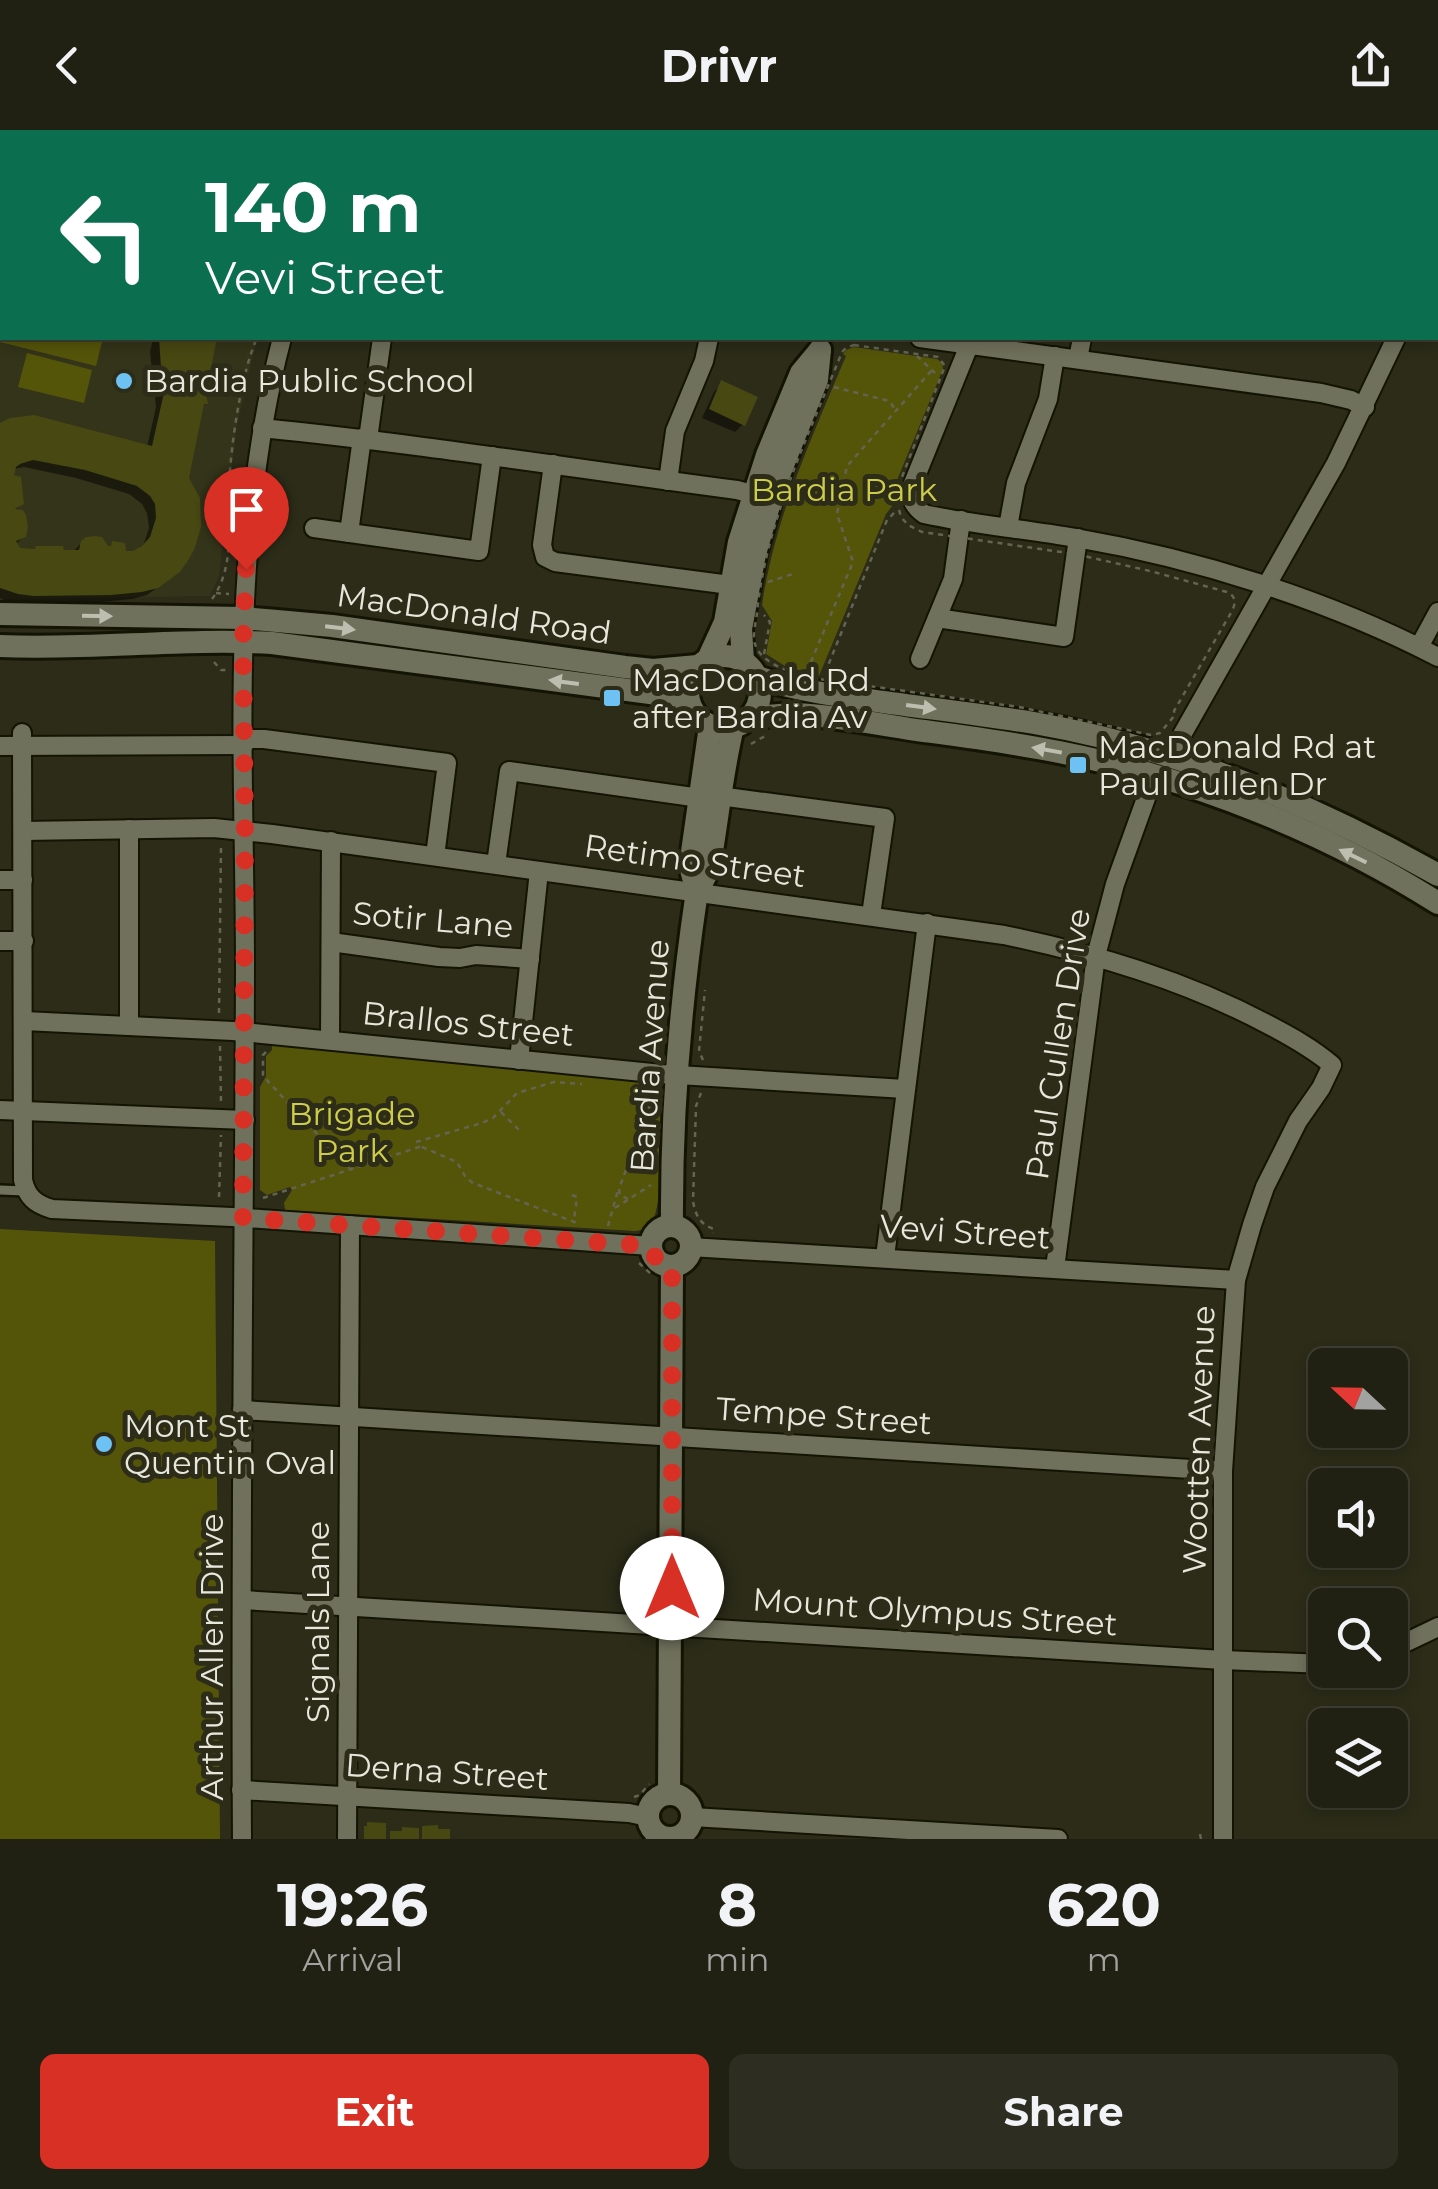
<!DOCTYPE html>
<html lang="en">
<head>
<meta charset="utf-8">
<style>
	:root { --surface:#212113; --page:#2d2e21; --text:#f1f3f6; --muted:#a2a3a0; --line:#3e3e33; --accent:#d93025 }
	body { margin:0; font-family:Montserrat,sans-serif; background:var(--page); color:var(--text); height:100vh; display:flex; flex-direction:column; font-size:38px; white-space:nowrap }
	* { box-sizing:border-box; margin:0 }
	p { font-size:32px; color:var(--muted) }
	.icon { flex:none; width:55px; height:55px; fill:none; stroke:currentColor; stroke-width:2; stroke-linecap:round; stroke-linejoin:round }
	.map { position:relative; height:1709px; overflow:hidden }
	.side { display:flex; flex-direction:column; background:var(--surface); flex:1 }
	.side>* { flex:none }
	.guide { position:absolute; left:0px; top:0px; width:1440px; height:210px; box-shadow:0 5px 15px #0003,0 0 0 2px var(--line); background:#0b6e4f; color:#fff; overflow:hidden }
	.needle { width:65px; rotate:292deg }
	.buttons { position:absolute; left:1308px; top:1218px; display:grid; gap:20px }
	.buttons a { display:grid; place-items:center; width:100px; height:100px; border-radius:15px; background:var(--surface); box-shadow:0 5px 15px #0003,0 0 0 2px var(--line); font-size:50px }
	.pin { position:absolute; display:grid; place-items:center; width:85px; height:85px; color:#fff; margin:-102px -42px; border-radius:50% 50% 50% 0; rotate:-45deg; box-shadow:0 0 10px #0007 }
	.pin .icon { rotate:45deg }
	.me { position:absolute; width:110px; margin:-55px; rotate:0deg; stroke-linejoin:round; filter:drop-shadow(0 0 8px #0008) }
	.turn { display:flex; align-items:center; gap:35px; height:210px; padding:0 40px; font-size:45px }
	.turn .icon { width:130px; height:130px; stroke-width:2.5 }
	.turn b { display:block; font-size:70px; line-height:85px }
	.eta { display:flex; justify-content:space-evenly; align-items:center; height:170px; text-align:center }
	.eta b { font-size:60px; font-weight:700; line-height:70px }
	.action { display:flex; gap:20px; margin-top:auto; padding:20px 40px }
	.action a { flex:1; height:115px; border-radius:15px; background:var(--accent); color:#fff; font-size:40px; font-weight:700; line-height:115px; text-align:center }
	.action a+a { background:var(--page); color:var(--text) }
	header { display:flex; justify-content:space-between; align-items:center; height:130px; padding:0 40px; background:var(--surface); font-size:45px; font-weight:700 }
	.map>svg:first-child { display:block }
</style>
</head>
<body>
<header><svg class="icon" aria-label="back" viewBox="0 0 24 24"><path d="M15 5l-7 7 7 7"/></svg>Drivr<svg class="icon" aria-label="share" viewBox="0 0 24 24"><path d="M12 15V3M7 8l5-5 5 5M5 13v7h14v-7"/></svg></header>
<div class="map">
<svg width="1438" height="1709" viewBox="0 0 1438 1709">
	<rect width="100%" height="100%" fill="#2c2c19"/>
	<path fill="#34341a" d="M0,49L2,50V208H257L237,295L219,446L210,466L0,469Z"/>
	<g fill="#55550a">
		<path d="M0,68L2,69V208H103L96,236L0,212Z"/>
		<path d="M854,217L937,229L942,233L943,239L895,355L893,375L886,384L819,546L785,536L766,524L772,491L762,475C775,387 812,307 846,226L843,224L846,220Z"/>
		<path d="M27,223L92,240L84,273L18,257Z"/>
		<path d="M272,914L644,952C656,956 659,961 662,973C661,996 664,1082 650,1095C645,1100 642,1100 635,1101L285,1080L284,1073L292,1060L290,1057L267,1065L260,1060V957L266,946V926L272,920Z"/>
		<path d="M0,1099L215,1111L220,1709H0Z"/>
	</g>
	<g fill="#0007" fill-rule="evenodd">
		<path d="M153,208H214L203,263L206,273L201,278L168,450L147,465L132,469L101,472H8L0,468V295L147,317L156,277L150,222ZM24,337L76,348L129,364L142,374L147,383L149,398L142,419L134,423H123L113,414L108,419L82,412L73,422L18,420L15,415L24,406L14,382L22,373L11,347L13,339Z"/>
		<path d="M722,253L743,294L735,302L702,288L714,262Z"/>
	</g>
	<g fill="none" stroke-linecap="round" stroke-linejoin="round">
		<path stroke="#45565e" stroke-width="5" d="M985,2L986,0"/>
	</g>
	<g fill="#484813" fill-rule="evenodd">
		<path d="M159,208H217L206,263L208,274H204L189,348L200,368L201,397L194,420L187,432L180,442L158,458L142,462L111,465L34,466L18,464L0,458V293L10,288L34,285L152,316L163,267ZM33,330L85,340L137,356L150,366L155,374L156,388L150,407L142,416L133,421H126L125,413L112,411L111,416H108L102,407L95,406L86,407L81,411L79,420H64L63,416H36L35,419L20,418L16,411L26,407L28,397L26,385L23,380L15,379L24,374L21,347L14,345L16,337L20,334Z"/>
		<path d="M721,250L758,267L745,296L709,279Z"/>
		<path d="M367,1692L386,1693V1709H364V1696H367Z"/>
		<path d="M438,1695V1699H450V1709H422V1696Z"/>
		<path d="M402,1697L419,1698V1709H390V1701H402Z"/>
	</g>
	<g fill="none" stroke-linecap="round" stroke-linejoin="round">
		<g stroke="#141404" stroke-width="14">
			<path id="service" d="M0,1060L25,1061"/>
		</g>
		<g stroke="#141404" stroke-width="22">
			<g id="minor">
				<path d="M582,0L600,2"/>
				<path d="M18,2L19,0"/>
				<path d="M358,2L359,0"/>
				<path d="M801,2L802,0"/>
				<path d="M1058,2L1059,0"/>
				<path d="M1161,2L1162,0"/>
				<path d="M1438,86V84"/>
				<path d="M920,208L1321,263L1351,270L1365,277"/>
				<path d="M972,208L912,356C910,369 913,376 924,384C974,395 1025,399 1076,408C1198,429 1328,470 1438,527"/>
				<path d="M1078,229L1082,208"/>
				<path d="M262,298C421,314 578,339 737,360L767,368"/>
				<path d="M368,309L382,208"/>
				<path d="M553,334L542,415L545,427L555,432L730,455"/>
				<path d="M668,351L675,301L704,231L709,208"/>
				<path d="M1008,397L1016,353L1048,269L1055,226"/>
				<path d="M314,398L479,421L492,326"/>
				<path d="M349,403L362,308"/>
				<path d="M937,488L1064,507L1078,408"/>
				<path d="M1419,517L1438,482"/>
				<path d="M920,529L953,449L961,390"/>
				<path d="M22,603L23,1050C27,1067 35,1074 52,1079L232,1087L651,1116"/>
				<path d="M244,609H264L447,633L435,726"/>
				<path d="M0,616L244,615"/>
				<path d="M1170,626L1336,333L1396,208"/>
				<path d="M719,666L885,688L871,785"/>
				<path d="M129,699V896"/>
				<path d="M23,701L214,698L272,704L1004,805C1095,824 1184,850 1267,894C1290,906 1312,918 1332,935L1321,958L1298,991L1265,1057L1252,1095L1236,1150L1223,1341V1709"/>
				<path d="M496,734L509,641L700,668"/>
				<path d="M0,750H23"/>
				<path d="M0,811H24"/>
				<path d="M331,812L439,827L460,828L476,825L530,829"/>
				<path d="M24,891L233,901L662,944L905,959"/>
				<path d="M330,910L331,711"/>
				<path d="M519,930L539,741"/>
				<path d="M0,980L245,990"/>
				<path d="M690,1117L1236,1150"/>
				<path d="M885,1127L927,793"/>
				<path d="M1055,1138L1096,826L1115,754L1154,646"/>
				<path d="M242,1280L1223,1341"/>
				<path d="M242,1470L1223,1530L1325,1534"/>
				<path d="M1390,1520L1438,1497"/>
				<path d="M241,1660L629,1683L648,1687"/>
				<path d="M692,1687L1058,1709"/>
				<path d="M242,1709C240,1419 244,1129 245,839C245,628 228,414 282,208"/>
				<path d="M347,1709L350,1095"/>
			</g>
		</g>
		<g stroke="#141404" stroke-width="28">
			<g id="tertiary">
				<path d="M911,2L912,0"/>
				<path d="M0,484L243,488L277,491L332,496L625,537L653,540L698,536"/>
				<path d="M0,516C91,520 181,508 272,513L650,563L672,569L692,580"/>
				<circle cx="724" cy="562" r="36"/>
				<path d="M708,529L725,492L739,412L767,325L801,243L820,220"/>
				<path d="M743,531L741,499L755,424L775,355L817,250L820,220"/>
				<path d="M757,547C798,561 840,566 883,572C934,579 984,585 1034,593C1178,618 1311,673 1438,745"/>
				<path d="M751,586C766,587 781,584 796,584C839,586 882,595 924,601C969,607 1015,613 1059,622C1192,648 1324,701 1438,773"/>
				<path d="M697,762L690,736L710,596"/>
				<path d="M672,1096C671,986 680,877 696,768C698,755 708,746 710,733C718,687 722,642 733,597"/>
				<circle cx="671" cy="1116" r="20"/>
				<path d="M669,1664L672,1136"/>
				<circle cx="670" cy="1686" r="22"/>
			</g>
		</g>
		<g stroke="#646453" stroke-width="2.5" stroke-dasharray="5 5" stroke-linecap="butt">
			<path d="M52,0L59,2"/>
			<path d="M262,0L264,2"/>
			<path d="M91,2L99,0"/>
			<path d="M311,2L314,0"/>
			<path d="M335,2L336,0"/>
			<path d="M886,2L887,0"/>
			<path d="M942,2V0"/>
			<path d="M1438,142V140"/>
			<path d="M854,215L938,227L945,236L895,365L901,387L908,395L922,402L1075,424L1150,441L1227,462C1236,466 1236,473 1232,481L1174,581L1175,585L1160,603L1151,605L1019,577L805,547C789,542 760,532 755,514C752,506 756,492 757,483C766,391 808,307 842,222L846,218Z"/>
			<path d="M917,226L937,245"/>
			<path d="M834,257L889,271L895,279"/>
			<path d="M768,452L793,444"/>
			<path d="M216,463L229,464"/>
			<path d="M212,469C236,436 227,392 229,354C231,315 241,243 257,208"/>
			<path d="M764,524L770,492L764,485"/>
			<path d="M214,532L221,540H227"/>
			<path d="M807,541L853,432L837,384L847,336L932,240"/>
			<path d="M825,543L887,390L895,382"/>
			<path d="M751,614L765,606"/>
			<path d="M219,883L221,716"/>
			<path d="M220,916L221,972"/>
			<path d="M266,922L263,925V946L349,1038"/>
			<path d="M703,930L699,921L705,860"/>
			<path d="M701,963L696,976L693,1071C695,1084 700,1095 714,1099L713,1103"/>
			<path d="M501,982L519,1000L518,1002"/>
			<path d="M422,1017L457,1032L466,1048L473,1053L577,1093"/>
			<path d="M572,1065L577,1067L574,1090"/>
			<path d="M219,1067L221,1005"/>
			<path d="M263,1068L419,1017L416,1012L482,993L493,988L517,963L554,952L582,954"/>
			<path d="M628,1069L620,1065L619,1059L651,972L649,965L640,959"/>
			<path d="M615,1078L651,1055"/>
			<path d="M608,1096L618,1060"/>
			<path d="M639,1133L651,1144"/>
			<path d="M634,1667L640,1665L649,1654"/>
			<path d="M1200,1704L1201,1709"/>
		</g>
		<use href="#service" stroke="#70715c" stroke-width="9"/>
		<use href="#minor" stroke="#70715c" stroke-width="18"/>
		<use href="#tertiary" stroke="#70715c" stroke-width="22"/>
	</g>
	<defs><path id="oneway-solid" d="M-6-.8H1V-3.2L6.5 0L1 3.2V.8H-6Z" transform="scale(2.5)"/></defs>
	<g fill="#bdbeaf">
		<use href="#oneway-solid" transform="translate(97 486) rotate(1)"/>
		<use href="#oneway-solid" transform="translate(340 498) rotate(7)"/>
		<use href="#oneway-solid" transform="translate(564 552) rotate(-172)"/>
		<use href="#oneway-solid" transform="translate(921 577) rotate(8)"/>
		<use href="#oneway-solid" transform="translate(1047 620) rotate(-170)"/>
		<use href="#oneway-solid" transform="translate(1353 726) rotate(-154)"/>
	</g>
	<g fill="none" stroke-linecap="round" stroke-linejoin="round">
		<path stroke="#d93025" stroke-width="18" stroke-dasharray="0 32.4" d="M246,439L243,512L245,701L243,1088L651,1116C653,1128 660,1135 672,1136V1458"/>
	</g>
	<g fill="#6ec2f3" stroke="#2c2c19" stroke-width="4">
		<circle cx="124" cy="251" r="10"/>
		<rect x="602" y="558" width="20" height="20" rx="5"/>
		<rect x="1068" y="625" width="20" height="20" rx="5"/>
		<circle cx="104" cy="1314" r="10"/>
	</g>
	<g text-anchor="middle" stroke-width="10" stroke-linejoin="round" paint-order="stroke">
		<g font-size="32" fill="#e7e7db" stroke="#2c2c19" text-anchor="start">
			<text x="144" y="262">Bardia Public School</text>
			<text x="632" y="561">MacDonald Rd<tspan x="632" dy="37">after Bardia Av</tspan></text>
			<text x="1098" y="628">MacDonald Rd at<tspan x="1098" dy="37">Paul Cullen Dr</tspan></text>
			<text x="124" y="1307">Mont St<tspan x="124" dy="37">Quentin Oval</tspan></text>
		</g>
		<g font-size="32" fill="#cdcd49" stroke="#2c2c19">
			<text x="844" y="371">Bardia Park</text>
			<text x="352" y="995">Brigade<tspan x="352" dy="37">Park</tspan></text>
		</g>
		<g font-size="32" fill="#e7e7db" stroke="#2c2c19">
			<text transform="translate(474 484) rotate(8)" y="11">MacDonald Road</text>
			<text transform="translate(695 731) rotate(8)" y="11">Retimo Street</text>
			<text transform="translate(433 790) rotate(5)" y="11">Sotir Lane</text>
			<text transform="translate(468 894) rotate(6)" y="11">Brallos Street</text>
			<text transform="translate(1058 914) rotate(-81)" y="11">Paul Cullen Drive</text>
			<text transform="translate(650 926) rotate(-86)" y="11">Bardia Avenue</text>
			<text transform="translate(965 1102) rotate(4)" y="11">Vevi Street</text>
			<text transform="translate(824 1286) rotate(4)" y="11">Tempe Street</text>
			<text transform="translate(1199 1310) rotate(-88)" y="11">Wootten Avenue</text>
			<text transform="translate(935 1482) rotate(4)" y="11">Mount Olympus Street</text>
			<text transform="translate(318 1492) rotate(-90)" y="11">Signals Lane</text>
			<text transform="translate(212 1527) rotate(-90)" y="11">Arthur Allen Drive</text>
			<text transform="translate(447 1642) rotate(4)" y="11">Derna Street</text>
		</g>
	</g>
</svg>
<div class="buttons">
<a><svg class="needle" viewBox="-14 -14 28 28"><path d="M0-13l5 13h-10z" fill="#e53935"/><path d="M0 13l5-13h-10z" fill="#a2a3a0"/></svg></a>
<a><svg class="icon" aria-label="sound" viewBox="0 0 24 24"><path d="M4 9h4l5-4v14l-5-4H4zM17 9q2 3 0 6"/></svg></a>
<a><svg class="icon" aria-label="search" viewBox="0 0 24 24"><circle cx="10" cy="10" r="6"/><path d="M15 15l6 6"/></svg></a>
<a><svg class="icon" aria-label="layers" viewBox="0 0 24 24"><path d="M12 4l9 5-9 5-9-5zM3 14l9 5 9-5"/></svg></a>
</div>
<div class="pin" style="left:246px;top:439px;background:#d93025"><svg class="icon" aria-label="arrive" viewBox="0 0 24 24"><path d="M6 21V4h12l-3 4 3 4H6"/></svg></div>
<svg class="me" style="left:672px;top:1458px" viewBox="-20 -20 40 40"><circle r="19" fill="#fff"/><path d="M0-13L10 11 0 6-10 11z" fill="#d93025"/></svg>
<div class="guide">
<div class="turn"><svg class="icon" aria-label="left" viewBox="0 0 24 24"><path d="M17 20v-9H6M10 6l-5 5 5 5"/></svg><div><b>140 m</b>Vevi Street</div></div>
</div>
</div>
<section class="side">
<div class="eta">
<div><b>19:26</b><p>Arrival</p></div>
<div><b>8</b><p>min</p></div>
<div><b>620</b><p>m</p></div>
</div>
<div class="action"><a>Exit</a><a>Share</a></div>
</section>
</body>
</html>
